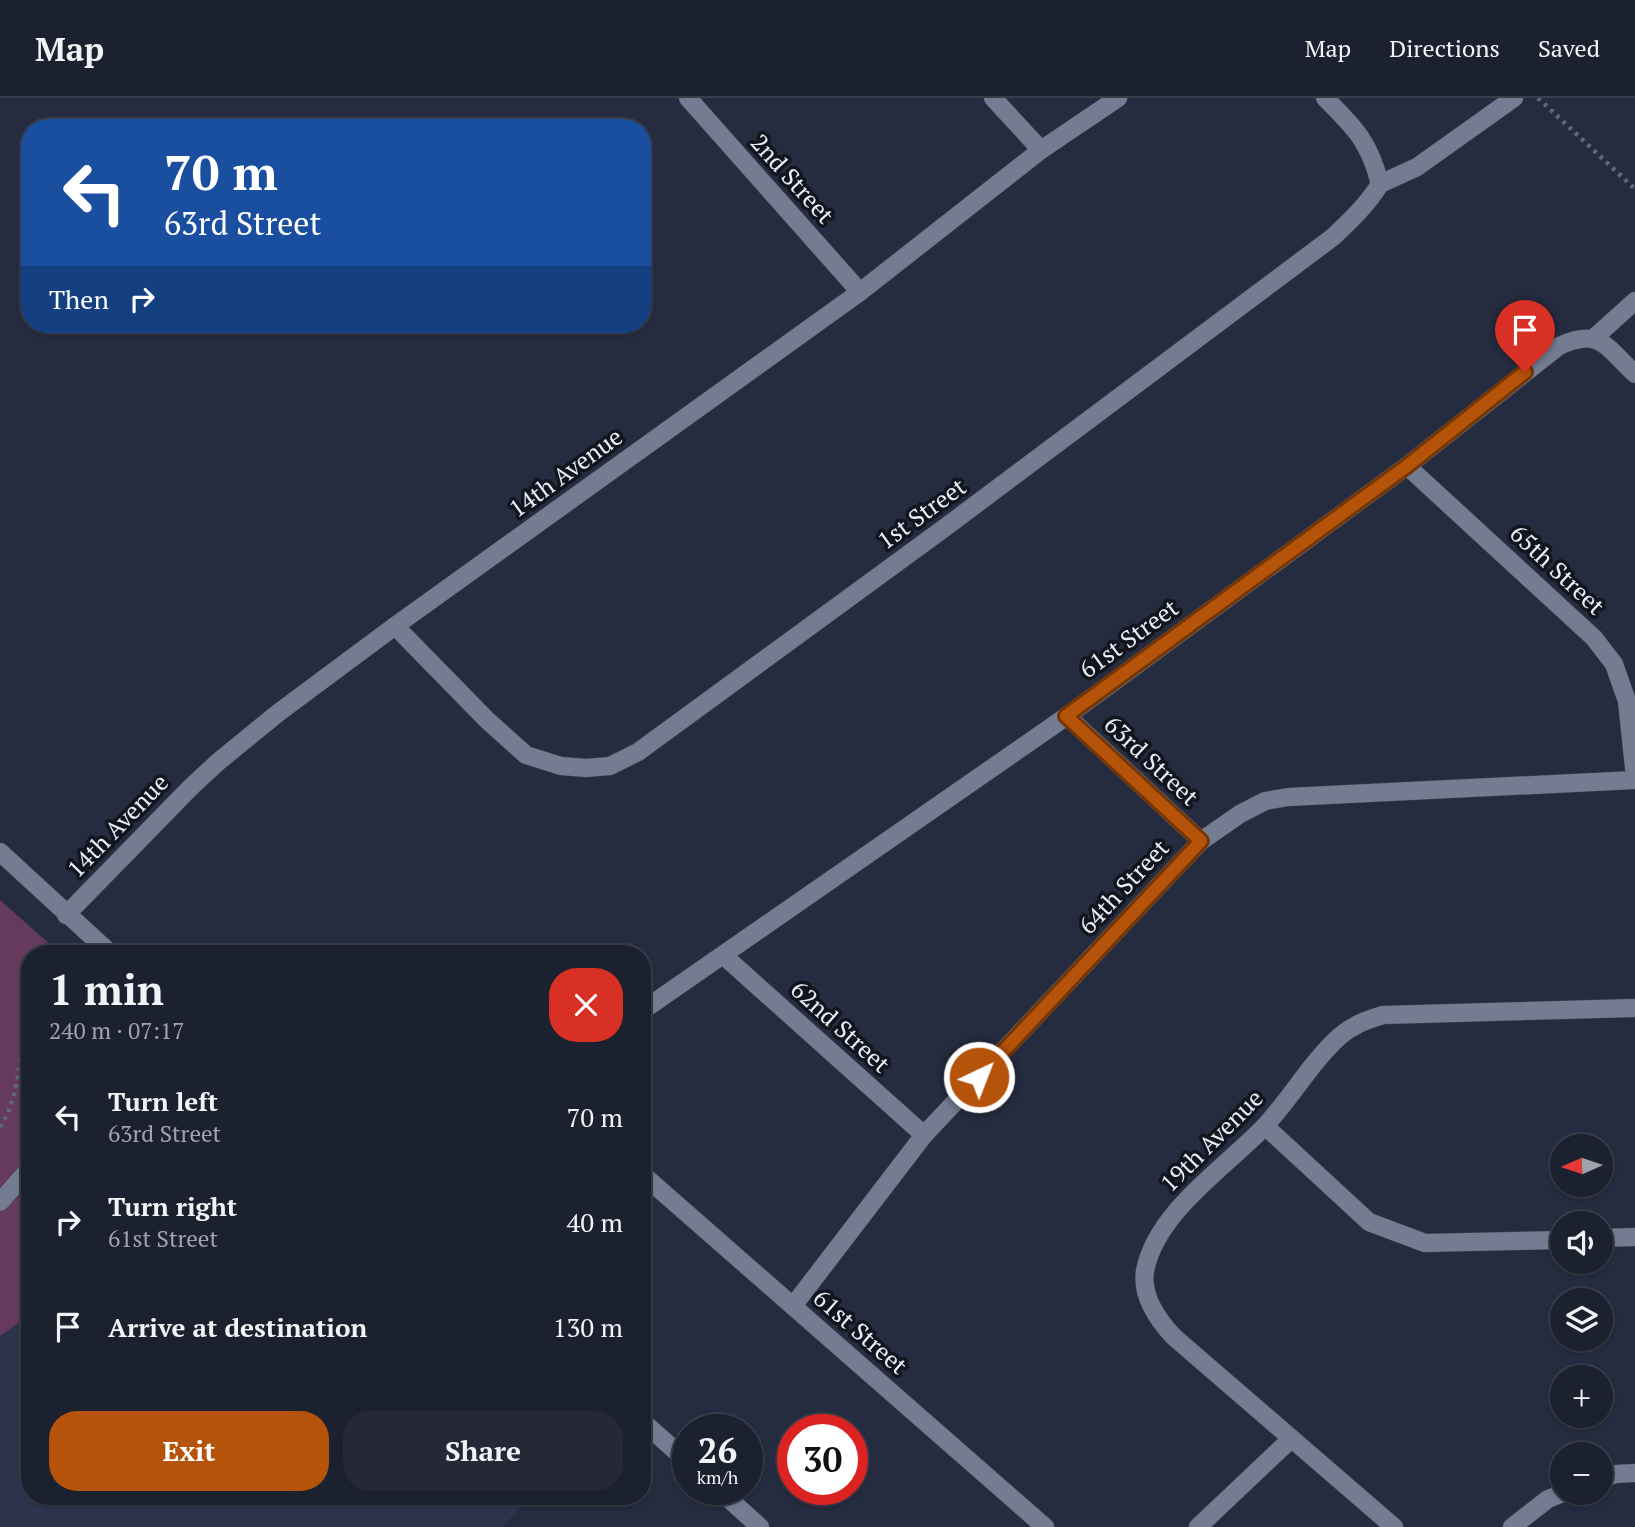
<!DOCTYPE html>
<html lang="en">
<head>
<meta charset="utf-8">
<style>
	:root { --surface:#1c212f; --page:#252937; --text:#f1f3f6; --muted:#a0a3aa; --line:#3a3e4b; --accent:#b45309 }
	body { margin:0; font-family:"PT Serif",serif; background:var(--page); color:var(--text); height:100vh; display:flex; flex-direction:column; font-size:26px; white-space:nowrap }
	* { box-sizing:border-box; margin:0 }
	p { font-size:23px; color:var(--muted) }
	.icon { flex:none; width:38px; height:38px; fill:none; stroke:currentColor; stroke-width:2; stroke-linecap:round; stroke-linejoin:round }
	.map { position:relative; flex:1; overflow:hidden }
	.sheet { position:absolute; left:21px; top:847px; width:630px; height:560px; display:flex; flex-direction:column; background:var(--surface); border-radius:28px; box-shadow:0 2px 5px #0004,0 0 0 2px var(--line) }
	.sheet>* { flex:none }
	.guide { position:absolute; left:21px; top:21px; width:630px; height:214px; border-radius:28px; box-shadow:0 2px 5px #0004,0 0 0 2px var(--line); background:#1a4fa0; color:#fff; overflow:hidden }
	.needle { width:46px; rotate:267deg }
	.buttons { position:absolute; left:1550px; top:1036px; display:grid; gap:14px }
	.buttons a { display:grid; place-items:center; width:63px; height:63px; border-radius:50%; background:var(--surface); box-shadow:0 2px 5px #0004,0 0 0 2px var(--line); font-size:35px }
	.speed { position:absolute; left:672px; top:1316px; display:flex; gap:14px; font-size:35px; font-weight:700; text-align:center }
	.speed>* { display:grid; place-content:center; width:91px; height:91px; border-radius:50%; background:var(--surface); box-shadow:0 2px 5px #0004,0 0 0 2px var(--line); line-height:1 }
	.speed small { font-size:18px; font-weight:400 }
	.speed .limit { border:10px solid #d22; background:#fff; color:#111 }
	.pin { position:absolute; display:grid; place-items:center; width:60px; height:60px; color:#fff; margin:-72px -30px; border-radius:50% 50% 50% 0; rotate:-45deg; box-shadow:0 0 7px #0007 }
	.pin .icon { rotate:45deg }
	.me { position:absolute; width:77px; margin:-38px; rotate:43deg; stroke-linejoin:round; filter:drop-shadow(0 0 5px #0008) }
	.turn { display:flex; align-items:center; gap:24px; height:147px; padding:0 28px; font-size:32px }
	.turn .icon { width:91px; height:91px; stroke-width:2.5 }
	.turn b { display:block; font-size:49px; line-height:60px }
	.then { display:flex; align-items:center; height:66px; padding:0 28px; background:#0003; gap:14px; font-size:26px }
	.round { display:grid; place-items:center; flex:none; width:74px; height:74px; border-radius:28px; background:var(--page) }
	.summary { display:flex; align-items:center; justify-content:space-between; height:119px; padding:0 28px }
	h1 { font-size:42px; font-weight:800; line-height:52px }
	.cta { display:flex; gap:14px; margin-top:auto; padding:14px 28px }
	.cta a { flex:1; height:80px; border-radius:28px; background:var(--accent); color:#fff; font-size:28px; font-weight:800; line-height:80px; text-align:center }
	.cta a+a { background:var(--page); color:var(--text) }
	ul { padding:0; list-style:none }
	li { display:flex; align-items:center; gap:21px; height:105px; padding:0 28px }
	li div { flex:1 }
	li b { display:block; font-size:26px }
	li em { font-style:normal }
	header { display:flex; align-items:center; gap:42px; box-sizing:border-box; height:98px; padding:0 35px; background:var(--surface); border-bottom:2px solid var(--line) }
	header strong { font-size:33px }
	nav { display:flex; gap:38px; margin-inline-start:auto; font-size:24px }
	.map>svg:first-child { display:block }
</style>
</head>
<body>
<header>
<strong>Map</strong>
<nav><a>Map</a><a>Directions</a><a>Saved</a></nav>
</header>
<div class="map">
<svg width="1635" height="1429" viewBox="0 0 1635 1429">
	<rect width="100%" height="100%" fill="#252c3f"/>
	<path fill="#2d354e" d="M30,1217V1398H531L503,1429H0V1238Z"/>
	<path fill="#663a5d" d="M0,802L53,849L46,856H30V1217L0,1238Z"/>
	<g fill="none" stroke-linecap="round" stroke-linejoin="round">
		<g stroke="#434858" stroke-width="19">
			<g id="minor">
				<path d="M688,0L860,194"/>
				<path d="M993,0L1041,52"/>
				<path d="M1380,86L1417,69L1514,0"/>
				<path d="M1595,239L1635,203"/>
				<path d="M1407,368L1594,540L1614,566L1627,603L1635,679"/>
				<path d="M395,528L487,622L526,657L561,668L586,670L610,668L638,654L943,431L1333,139C1351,122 1367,107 1380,86C1369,43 1355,30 1325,0"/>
				<path d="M1067,618L1201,743"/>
				<path d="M0,754L111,856"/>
				<path d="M66,817L190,690L218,664L278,615L395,528L860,194L1041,52L1118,0"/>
				<path d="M724,858L924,1037"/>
				<path d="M642,913L1067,618L1407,368L1559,248C1600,229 1606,249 1635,276"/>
				<path d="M1265,1028L1369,1124L1425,1145L1563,1142"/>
				<path d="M642,1076L1045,1429"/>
				<path d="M0,1104L30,1070"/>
				<path d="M1601,1140L1635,1139"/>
				<path d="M793,1208L924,1037L1201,743L1240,716L1265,703L1288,699L1635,682"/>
				<path d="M642,1323L688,1364"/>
				<path d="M1601,1381L1616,1376L1635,1375"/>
				<path d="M718,1391L760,1429"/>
				<path d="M1198,1429L1291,1341"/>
				<path d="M1394,1429L1174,1239C1158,1222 1141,1199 1145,1173C1156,1114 1226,1069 1265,1028C1291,1000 1312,963 1340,938C1353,927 1366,922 1383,917L1635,910"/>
				<path d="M1512,1429L1548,1401L1563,1395"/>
			</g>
		</g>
		<g stroke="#606778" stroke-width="4.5" stroke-dasharray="3.5 5" stroke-linecap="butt">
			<path d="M1538,0L1635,91"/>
			<path d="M0,1029C17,1003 19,971 23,941L30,940"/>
		</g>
		<use href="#minor" stroke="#747c92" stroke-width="18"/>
	</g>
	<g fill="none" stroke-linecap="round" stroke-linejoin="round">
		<g stroke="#753606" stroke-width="18">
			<path id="route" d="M979,979L1201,743L1066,618L1407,368L1525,274"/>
		</g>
		<use href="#route" stroke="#b45309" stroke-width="12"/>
	</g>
	<g text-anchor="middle" stroke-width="7" stroke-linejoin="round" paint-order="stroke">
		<g font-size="24" fill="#e9eefb" stroke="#12151d">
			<text transform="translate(792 81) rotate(48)" y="8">2nd Street</text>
			<text transform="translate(566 375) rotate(-36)" y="8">14th Avenue</text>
			<text transform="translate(922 416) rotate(-36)" y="8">1st Street</text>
			<text transform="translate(1557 472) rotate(43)" y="8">65th Street</text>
			<text transform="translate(1129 541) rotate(-36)" y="8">61st Street</text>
			<text transform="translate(1151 663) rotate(43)" y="8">63rd Street</text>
			<text transform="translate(118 728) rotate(-46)" y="8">14th Avenue</text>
			<text transform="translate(1124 789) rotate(-47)" y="8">64th Street</text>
			<text transform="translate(840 929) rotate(42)" y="8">62nd Street</text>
			<text transform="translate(1212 1043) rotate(-45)" y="8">19th Avenue</text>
			<text transform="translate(860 1234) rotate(41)" y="8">61st Street</text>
		</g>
	</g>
</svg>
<div class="buttons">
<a><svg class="needle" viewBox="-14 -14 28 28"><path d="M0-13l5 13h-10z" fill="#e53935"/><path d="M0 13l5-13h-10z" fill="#a0a3aa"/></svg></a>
<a><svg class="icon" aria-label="sound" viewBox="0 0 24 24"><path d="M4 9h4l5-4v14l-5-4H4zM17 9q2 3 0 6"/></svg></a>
<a><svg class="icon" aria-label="layers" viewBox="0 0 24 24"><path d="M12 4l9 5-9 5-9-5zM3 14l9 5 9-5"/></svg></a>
<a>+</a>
<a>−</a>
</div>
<div class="speed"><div>26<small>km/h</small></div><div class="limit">30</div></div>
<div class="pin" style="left:1525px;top:274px;background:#d93025"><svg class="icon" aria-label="arrive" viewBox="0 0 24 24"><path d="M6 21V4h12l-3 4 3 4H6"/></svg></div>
<svg class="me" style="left:979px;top:979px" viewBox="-20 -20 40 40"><circle r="17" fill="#b45309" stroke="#fff" stroke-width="3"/><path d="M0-11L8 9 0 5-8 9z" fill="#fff"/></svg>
<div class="guide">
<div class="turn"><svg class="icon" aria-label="left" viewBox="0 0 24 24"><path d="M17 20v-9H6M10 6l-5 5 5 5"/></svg><div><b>70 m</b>63rd Street</div></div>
<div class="then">Then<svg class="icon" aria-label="right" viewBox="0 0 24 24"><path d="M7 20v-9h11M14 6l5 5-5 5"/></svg></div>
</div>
<section class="sheet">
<div class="summary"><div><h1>1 min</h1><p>240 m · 07:17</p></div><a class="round" style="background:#d93025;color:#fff"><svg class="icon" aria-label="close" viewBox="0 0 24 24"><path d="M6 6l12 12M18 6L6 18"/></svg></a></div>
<ul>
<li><svg class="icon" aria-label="left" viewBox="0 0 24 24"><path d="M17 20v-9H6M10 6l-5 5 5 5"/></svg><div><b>Turn left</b><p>63rd Street</p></div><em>70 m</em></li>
<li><svg class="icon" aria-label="right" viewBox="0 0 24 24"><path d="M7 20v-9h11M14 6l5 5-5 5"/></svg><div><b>Turn right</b><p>61st Street</p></div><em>40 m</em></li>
<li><svg class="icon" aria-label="arrive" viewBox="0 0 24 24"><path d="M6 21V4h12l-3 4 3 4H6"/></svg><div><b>Arrive at destination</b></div><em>130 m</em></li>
</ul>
<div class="cta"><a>Exit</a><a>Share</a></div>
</section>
</div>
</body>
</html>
